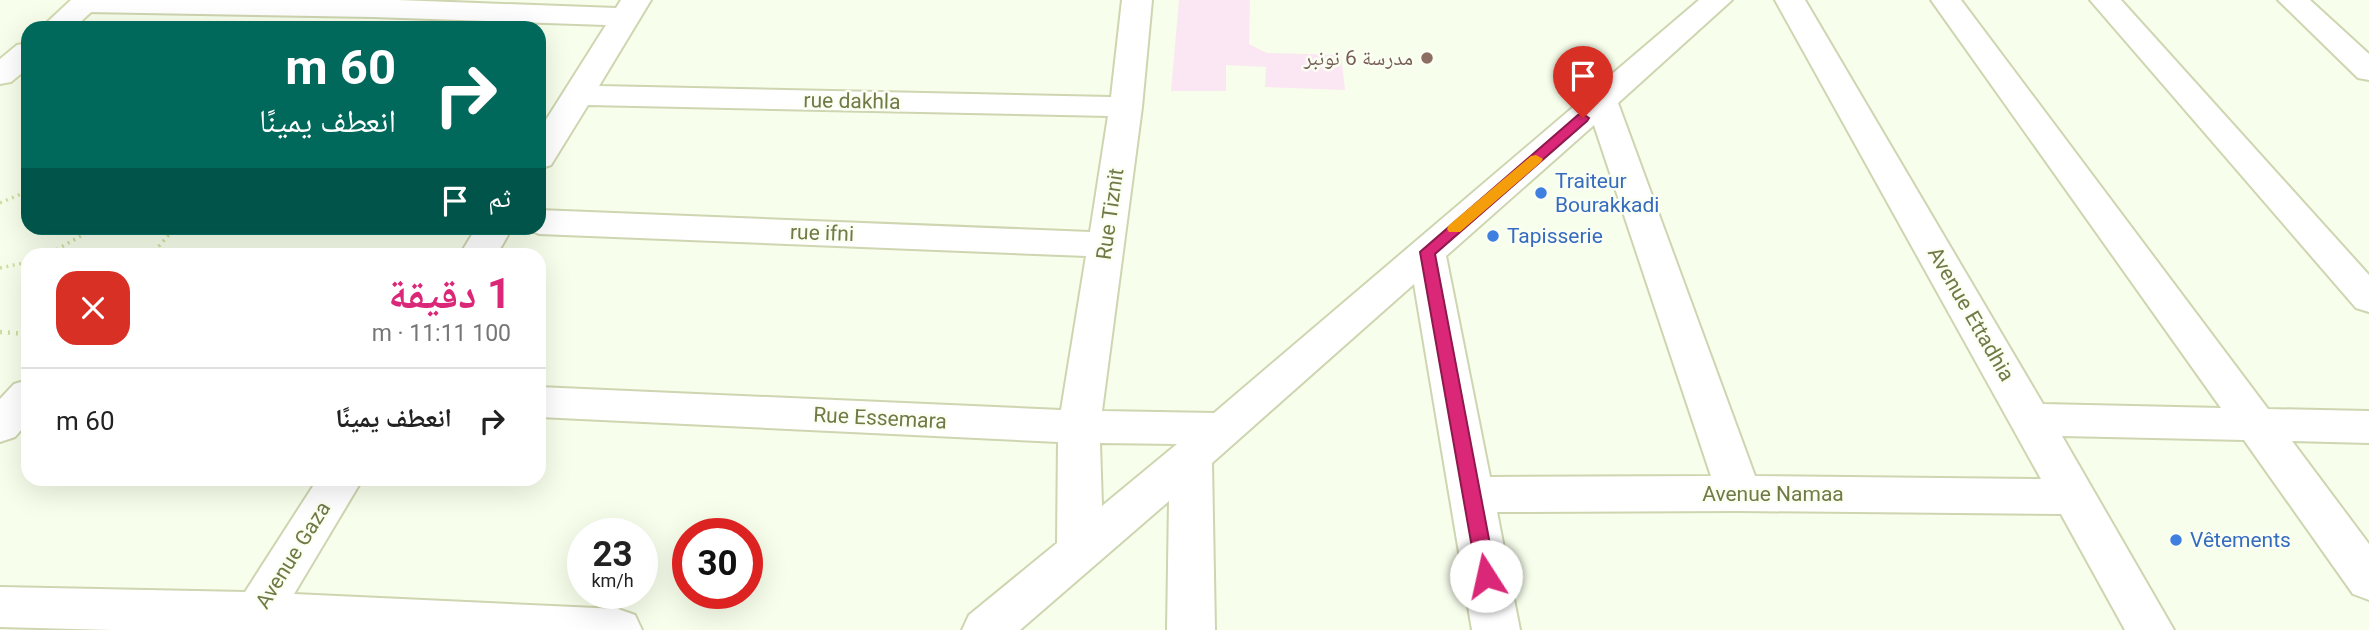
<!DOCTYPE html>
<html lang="ar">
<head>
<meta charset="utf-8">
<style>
	:root { --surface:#fff; --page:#f6f6f6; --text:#222; --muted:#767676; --line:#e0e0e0; --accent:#db2777 }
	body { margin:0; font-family:Roboto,"Noto Naskh Arabic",sans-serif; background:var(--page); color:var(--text); direction:rtl; height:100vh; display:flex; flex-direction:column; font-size:26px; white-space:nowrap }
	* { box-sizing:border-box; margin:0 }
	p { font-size:23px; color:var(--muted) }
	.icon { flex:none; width:38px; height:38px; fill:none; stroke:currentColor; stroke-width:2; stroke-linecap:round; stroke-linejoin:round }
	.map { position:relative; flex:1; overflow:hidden; direction:ltr }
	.details { position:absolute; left:21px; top:248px; width:525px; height:238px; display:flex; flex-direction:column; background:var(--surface); border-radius:21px; box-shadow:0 7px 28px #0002; direction:rtl }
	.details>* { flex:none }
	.banner { position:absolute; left:21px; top:21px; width:525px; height:214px; border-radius:21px; box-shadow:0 7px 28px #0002; direction:rtl; background:#00695c; color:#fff; overflow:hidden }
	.speed { position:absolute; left:567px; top:518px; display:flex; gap:14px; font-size:35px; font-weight:700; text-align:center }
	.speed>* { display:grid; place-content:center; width:91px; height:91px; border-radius:50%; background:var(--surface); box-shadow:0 7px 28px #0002; line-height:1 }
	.speed small { font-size:18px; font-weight:400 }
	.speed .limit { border:10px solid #d22; background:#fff; color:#111 }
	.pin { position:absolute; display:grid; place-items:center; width:60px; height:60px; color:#fff; margin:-72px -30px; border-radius:50% 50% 50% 0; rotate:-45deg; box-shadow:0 0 7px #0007 }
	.pin .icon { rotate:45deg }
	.me { position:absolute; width:77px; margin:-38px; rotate:350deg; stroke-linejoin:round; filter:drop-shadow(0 0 5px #0008) }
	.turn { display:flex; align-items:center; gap:24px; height:147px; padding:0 35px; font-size:32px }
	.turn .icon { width:91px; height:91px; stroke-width:2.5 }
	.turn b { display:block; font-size:49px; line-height:60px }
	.then { display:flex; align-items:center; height:66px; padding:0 35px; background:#0003; gap:14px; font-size:26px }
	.round { display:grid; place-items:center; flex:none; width:74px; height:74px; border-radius:21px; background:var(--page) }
	.summary { display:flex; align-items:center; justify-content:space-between; height:119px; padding:0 35px }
	h1 { font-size:42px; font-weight:700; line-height:52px; color:var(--accent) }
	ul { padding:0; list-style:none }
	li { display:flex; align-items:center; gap:21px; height:105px; padding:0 35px; border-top:2px solid var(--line) }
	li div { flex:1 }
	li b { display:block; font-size:26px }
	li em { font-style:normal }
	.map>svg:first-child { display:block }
</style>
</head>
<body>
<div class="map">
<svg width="2369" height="630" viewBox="0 0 2369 630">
	<rect width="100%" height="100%" fill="#f7feeb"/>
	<path fill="#fbe6f3" d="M1179,0H1250L1249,44L1267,53L1341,55L1345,90L1265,87L1266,67L1226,65V91H1171Z"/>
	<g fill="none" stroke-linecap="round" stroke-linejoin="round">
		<g stroke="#ced5b0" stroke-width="4">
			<g id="street">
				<path d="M73,0H397L616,8L621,0H651L599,86L1111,97L1122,0H1152L1142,107L1102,411L1214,413L1699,0H1732L1618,103L1755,476L2041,479L1775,0H1805L2043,404L2221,408L1931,0H1961L2268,409L2369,411V443L2292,441L2369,544V600L2353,594L2244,440L2062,436L2174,630H2125L2061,514L1739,511L1497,512L1520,630H1472L1414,284L1212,463L1215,630H1167L1169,501L1020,630H962L969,615L1057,543L1058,442L539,417V387L1061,410L1086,256L539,234L525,228H539V210L1090,232L1108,116L588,105L551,165L539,169V131L606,25L373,17L86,12L76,9L71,3ZM1594,125L1711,476L1490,477L1446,256ZM1100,443L1177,444L1102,506Z"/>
				<path d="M2090,0H2121L2369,275V312L2356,308Z"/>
				<path d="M2278,0H2310L2369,54V80L2358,78Z"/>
				<path d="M476,228H512L496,256H459Z"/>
				<path d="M28,380V422L15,437L0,442V399L14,384Z"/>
				<path d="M317,480H362L294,594L618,609L635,615L642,630H112L0,627V587L245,592Z"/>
			</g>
		</g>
		<g stroke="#d2dbaf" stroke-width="4">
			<g id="secondary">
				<path d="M71,0H104L74,28H41Z"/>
				<path d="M28,43V68L11,82L0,84V59L17,45Z"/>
			</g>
		</g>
		<g stroke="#d4dda1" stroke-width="3.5" stroke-dasharray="2 4.5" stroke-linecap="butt">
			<path d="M0,203L28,191"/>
			<path d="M108,228L173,230"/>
			<path d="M45,256L95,228"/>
			<path d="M150,256L175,228"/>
			<path d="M0,268L28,262"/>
		</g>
		<path stroke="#d4dda1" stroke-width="4.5" stroke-dasharray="2 6" stroke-linecap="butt" d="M0,332L28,334"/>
		<use href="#street" fill="#fff" fill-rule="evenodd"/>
		<use href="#secondary" fill="#fff" fill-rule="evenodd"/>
	</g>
	<path fill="#db2777" stroke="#8e194d" stroke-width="2" d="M1583,114L1589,118L1587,121L1435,254L1496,576L1493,582L1486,584L1480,582L1477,576L1420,252L1578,115Z"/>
	<path fill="#f59e0b" d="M1536,155L1543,159L1541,162L1460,232H1449L1447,229L1449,225L1531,156Z"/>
	<circle fill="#8d6e63" stroke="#fbfff3" stroke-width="2.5" cx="1427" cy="58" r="7"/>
	<g fill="#3f7fe0" stroke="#fbfff3" stroke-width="2.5">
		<circle cx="1541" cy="193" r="7"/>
		<circle cx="1493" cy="236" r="7"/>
		<circle cx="2176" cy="540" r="7"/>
	</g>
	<g text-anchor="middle" stroke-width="5" stroke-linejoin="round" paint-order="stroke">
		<g font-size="21" fill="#785e54" stroke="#fbfff3" text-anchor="end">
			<text x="1413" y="65">مدرسة 6 نونبر</text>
		</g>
		<g font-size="21" fill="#727946" stroke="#fbfff3">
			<text transform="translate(852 101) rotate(1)" y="7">rue dakhla</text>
			<text transform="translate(1110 214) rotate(-82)" y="7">Rue Tiznit</text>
			<text transform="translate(822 233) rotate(2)" y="7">rue ifni</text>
			<text transform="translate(1971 314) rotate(60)" y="7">Avenue Ettadhia</text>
			<text transform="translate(880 418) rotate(3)" y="7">Rue Essemara</text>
			<text x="1773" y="501">Avenue Namaa</text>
			<text transform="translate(293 555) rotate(-58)" y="7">Avenue Gaza</text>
		</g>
		<g font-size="21" fill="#366cbe" stroke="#fbfff3" text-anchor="start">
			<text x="1555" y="188">Traiteur<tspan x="1555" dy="24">Bourakkadi</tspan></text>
			<text x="1507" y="243">Tapisserie</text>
			<text x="2190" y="547">Vêtements</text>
		</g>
	</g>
</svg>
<div class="speed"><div>23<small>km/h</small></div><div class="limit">30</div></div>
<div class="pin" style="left:1583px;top:118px;background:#d93025"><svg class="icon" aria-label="arrive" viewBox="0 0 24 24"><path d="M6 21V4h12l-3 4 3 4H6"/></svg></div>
<svg class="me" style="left:1486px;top:576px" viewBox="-20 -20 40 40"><circle r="19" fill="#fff"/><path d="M0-13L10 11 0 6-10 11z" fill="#db2777"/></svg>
<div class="banner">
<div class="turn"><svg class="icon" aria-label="right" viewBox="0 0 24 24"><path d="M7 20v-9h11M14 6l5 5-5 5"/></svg><div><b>60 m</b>انعطف يمينًا</div></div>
<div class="then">ثم<svg class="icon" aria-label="arrive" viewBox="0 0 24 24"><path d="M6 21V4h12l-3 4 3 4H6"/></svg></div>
</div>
<section class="details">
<div class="summary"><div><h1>1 دقيقة</h1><p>100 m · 11:11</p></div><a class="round" style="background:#d93025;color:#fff"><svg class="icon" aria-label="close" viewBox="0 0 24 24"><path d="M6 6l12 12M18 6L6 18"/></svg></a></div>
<ul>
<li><svg class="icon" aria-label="right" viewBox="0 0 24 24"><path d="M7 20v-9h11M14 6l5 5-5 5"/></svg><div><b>انعطف يمينًا</b></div><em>60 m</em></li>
</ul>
</section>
</div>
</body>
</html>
